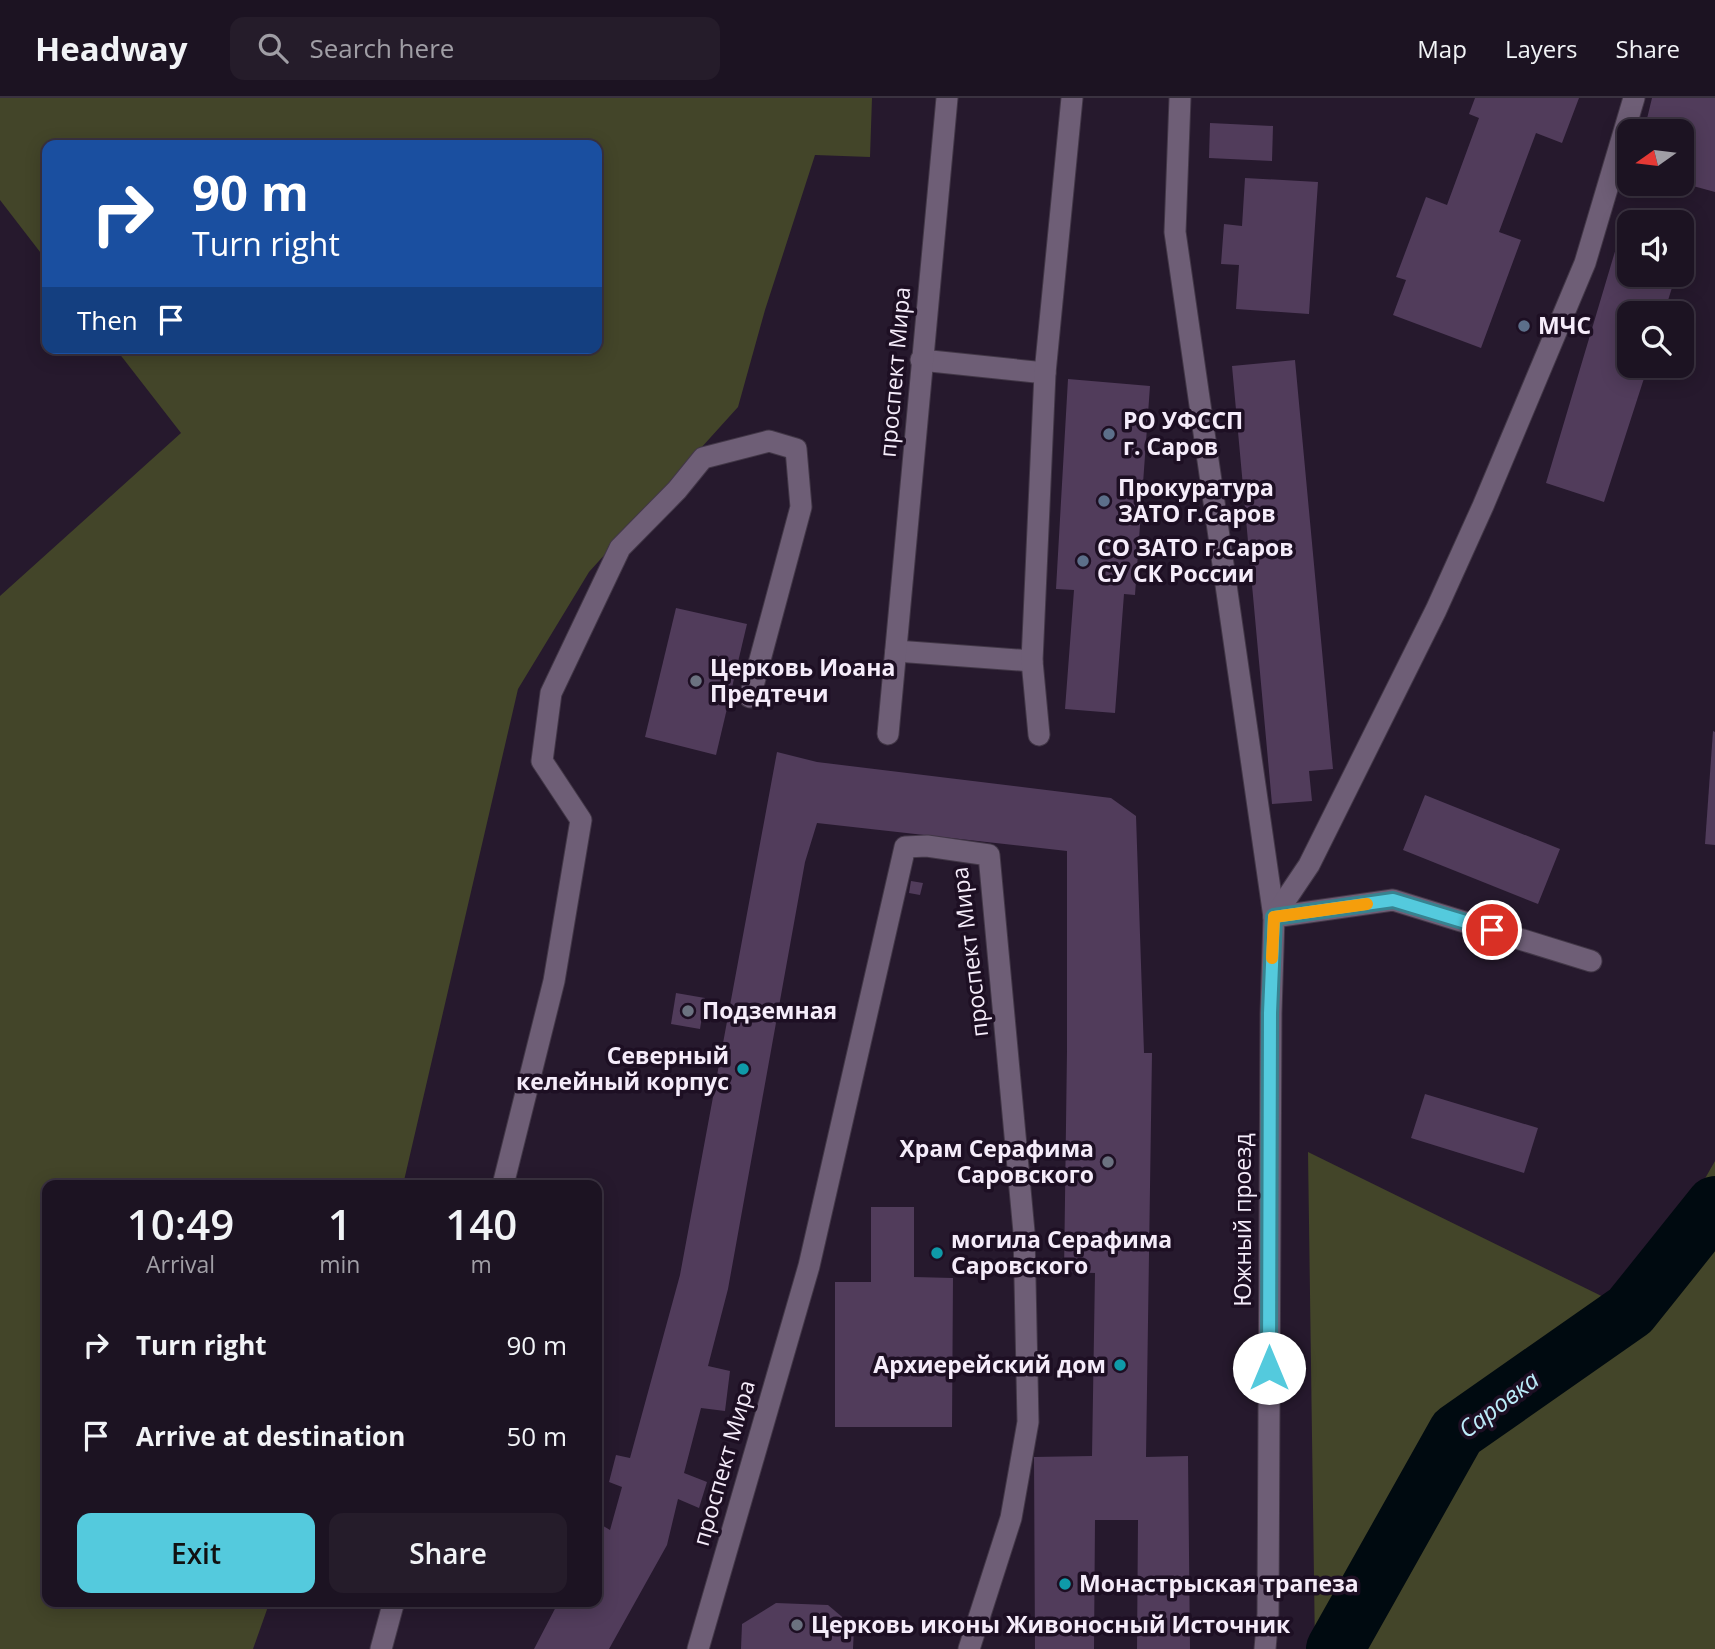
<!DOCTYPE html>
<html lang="en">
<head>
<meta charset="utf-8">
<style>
	:root { --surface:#1c1322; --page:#251c2a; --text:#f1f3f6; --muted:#a09ea5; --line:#3a3240; --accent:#54cadd }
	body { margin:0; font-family:"Open Sans",sans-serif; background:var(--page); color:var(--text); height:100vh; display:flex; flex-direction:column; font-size:26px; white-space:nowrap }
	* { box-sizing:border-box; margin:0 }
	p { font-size:23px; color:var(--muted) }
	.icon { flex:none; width:38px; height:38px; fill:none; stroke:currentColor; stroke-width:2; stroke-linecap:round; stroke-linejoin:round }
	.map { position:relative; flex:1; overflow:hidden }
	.drawer { position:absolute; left:42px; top:1082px; width:560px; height:427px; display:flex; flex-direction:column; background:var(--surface); border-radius:14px; box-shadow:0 4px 18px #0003,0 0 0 2px var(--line) }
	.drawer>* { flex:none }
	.guide { position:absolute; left:42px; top:42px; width:560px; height:214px; border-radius:14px; box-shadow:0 4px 18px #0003,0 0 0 2px var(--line); background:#1a4fa0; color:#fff; overflow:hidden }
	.needle { width:46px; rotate:256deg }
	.buttons { position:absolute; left:1617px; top:21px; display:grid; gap:14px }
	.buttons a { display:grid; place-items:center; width:77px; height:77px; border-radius:14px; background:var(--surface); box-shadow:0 4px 18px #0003,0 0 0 2px var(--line); font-size:35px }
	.pin { position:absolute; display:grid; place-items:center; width:60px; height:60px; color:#fff; margin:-30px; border:4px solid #fff; border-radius:50%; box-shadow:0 2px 7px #0007 }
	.me { position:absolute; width:77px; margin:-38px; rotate:0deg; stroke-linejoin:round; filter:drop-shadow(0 0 5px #0008) }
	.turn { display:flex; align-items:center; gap:24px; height:147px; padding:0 35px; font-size:32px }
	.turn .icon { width:91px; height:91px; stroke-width:2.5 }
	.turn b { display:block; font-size:49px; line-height:60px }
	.then { display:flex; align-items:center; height:66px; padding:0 35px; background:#0003; gap:14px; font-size:26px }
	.eta { display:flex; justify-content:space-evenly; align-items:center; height:119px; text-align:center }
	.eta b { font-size:42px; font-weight:600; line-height:49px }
	.action { display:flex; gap:14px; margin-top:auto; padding:14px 35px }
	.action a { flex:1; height:80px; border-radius:14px; background:var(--accent); color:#111; font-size:28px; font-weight:600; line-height:80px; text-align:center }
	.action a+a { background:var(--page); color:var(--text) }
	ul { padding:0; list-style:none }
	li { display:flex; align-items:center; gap:21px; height:91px; padding:0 35px }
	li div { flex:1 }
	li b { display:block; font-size:26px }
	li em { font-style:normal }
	header { display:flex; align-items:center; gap:42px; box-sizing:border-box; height:98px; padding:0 35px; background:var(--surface); border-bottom:2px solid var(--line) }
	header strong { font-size:33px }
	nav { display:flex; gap:38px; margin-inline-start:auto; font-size:24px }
	.search { width:490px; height:63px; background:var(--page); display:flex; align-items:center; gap:18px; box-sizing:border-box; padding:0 24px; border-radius:14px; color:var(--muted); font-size:26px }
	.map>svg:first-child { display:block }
</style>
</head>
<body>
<header>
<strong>Headway</strong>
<div class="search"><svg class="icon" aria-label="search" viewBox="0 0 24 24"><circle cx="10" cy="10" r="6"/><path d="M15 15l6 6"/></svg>Search here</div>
<nav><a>Map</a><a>Layers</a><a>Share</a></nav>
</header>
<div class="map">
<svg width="1715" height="1551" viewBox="0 0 1715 1551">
	<rect width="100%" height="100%" fill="#26192d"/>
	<g fill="#434529">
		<path d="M0,0H872L870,59L815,57L765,212L738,309L589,474L518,591L403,1087H47V1503H270L253,1551H0V498L181,335L115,250H597V47H47V163L0,102Z"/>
		<path d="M1308,1054L1630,1212L1715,1063V1551H1315Z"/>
	</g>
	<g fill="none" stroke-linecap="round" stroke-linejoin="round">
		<path stroke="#000a10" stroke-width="58" d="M1335,1551L1457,1334L1630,1213L1715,1107"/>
	</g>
	<g fill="#513c5b">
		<path d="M1475,0H1579L1562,45L1536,35L1499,134L1521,142L1481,250L1393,217L1406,182L1396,179L1426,99L1447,107L1479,20L1469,16Z"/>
		<path d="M1652,0H1715V94L1682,85V33H1644Z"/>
		<path d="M1210,25L1273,28L1272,63L1209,60Z"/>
		<path d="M1245,80L1318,84L1309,216L1236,211L1239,167L1221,166L1224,126L1242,128Z"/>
		<path d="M1619,140L1629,143V177H1676L1664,215H1629V268H1648L1604,404L1546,385Z"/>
		<path d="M1295,262L1333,671L1309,673L1312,703L1272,706L1232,268Z"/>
		<path d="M1068,281L1150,288L1135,497L1124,496L1115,615L1065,611L1074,492L1056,491Z"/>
		<path d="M676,510L747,526L716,657L645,639Z"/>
		<path d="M1713,633L1715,634V747L1705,746Z"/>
		<path d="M777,654L817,664L1111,700L1136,718L1144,955H1152L1146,1359L1188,1358L1190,1551H1137L1138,1422H1095L1094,1551H1035L1034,1359L1092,1358L1095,1175L1064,1174L1067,953V753L817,725L805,764L728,1191L708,1268L730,1273L725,1313L701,1310L684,1375L707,1384L699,1410L678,1401L667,1447L609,1551H534L559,1503H597V1432L600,1426L610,1432L622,1389L609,1384L616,1357L630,1360L680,1177Z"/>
		<path d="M1425,697L1560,751L1538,806L1403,752Z"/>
		<path d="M911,783L923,785L920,797L909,795Z"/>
		<path d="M676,895L705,900L700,931L671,926Z"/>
		<path d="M1425,996L1538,1030L1524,1075L1411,1040Z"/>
		<path d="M871,1109H914V1179L953,1180L952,1329H835V1184H871Z"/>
		<path d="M776,1505L828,1507L854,1529L853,1551H741L742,1526Z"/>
	</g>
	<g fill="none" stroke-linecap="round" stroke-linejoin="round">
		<g stroke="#423747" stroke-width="23">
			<g id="minor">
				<path d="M1180,0L1175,134L1274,819L1271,915L1268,1516L1265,1551"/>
				<path d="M921,262L1045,275"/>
				<path d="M896,553L1032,563"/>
				<path d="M888,636L947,0"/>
				<path d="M1039,637L1032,563L1045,275L1072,0"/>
				<path d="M1274,819L1309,767L1436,512L1483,408L1585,165L1634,0"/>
				<path d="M1274,819L1393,802L1591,863"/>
				<path d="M503,1087L554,883L581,722L542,663L551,595L620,450L677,392L703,360L769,343L796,351L801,409L750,599"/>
				<path d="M381,1551L394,1503"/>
				<path d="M698,1551L809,1168L905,749L927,748L989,757L1024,1134L1028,1324L1011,1420L969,1551"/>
			</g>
		</g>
		<use href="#minor" stroke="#6e5e76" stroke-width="21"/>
	</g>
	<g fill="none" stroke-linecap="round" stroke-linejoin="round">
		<g stroke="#378390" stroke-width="18">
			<path id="route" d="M1269,1270L1270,915L1274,819L1393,802L1492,832"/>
		</g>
		<use href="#route" stroke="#54cadd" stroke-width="12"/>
		<path stroke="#f59e0b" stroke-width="12" d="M1272,860L1274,819L1367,806"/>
	</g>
	<g fill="#5c6f8a" stroke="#1d0f23" stroke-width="2.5">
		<circle cx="1524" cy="228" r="7"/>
		<circle cx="1109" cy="336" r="7"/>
		<circle cx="1104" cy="403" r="7"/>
		<circle cx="1083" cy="463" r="7"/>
	</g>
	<g fill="#6b7280" stroke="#1d0f23" stroke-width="2.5">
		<circle cx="696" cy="583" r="7"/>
		<circle cx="688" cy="913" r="7"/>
		<circle cx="1108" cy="1064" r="7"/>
		<circle cx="797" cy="1527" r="7"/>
	</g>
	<g fill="#0f9aa8" stroke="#1d0f23" stroke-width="2.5">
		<circle cx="743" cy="971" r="7"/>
		<circle cx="937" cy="1155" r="7"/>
		<circle cx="1120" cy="1267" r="7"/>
		<circle cx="1065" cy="1486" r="7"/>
	</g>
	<g text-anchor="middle" stroke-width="7" stroke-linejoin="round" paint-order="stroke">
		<g font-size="23" font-weight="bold" fill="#f5ecfa" stroke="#1d0f23" text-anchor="start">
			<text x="1538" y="236">МЧС</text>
			<text x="1123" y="331">РО УФССП<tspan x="1123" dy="26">г. Саров</tspan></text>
			<text x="1118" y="398">Прокуратура<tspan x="1118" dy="26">ЗАТО г.Саров</tspan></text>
			<text x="1097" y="458">СО ЗАТО г.Саров<tspan x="1097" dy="26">СУ СК России</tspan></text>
			<text x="710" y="578">Церковь Иоана<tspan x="710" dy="26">Предтечи</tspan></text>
			<text x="702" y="921">Подземная</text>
			<text x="729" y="966" text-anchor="end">Северный<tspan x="729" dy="26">келейный корпус</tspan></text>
			<text x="1094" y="1059" text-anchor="end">Храм Серафима<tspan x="1094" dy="26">Саровского</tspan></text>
			<text x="951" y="1150">могила Серафима<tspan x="951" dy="26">Саровского</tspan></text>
			<text x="1106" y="1275" text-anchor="end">Архиерейский дом</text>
			<text x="1079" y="1494">Монастрыская трапеза</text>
			<text x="811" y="1535">Церковь иконы Живоносный Источник</text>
		</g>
		<g font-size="23" fill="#f5ecfa" stroke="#1d0f23">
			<text transform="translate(895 274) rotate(-85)" y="8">проспект Мира</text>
			<text transform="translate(970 854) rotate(-97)" y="8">проспект Мира</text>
			<text transform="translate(1243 1122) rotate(-90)" y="8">Южный проезд</text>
			<text transform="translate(724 1365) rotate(-74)" y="8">проспект Мира</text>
		</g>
		<g font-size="24" font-style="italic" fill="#bcecf9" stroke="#1d0f23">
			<text transform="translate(1499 1307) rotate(-37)" y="8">Саровка</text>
		</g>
	</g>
</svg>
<div class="buttons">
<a><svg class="needle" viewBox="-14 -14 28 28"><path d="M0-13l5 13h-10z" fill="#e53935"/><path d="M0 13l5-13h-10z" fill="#a09ea5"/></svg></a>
<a><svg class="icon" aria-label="sound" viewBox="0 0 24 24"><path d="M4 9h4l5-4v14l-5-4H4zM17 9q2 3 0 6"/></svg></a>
<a><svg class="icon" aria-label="search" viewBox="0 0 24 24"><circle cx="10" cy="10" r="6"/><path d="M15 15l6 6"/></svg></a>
</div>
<div class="pin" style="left:1492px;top:832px;background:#d93025"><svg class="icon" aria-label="arrive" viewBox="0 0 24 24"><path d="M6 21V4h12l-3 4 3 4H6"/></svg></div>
<svg class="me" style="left:1269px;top:1270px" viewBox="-20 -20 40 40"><circle r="19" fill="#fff"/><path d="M0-13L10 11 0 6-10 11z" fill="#54cadd"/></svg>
<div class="guide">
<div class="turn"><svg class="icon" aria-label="right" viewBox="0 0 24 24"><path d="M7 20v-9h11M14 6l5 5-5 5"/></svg><div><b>90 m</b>Turn right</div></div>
<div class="then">Then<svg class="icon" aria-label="arrive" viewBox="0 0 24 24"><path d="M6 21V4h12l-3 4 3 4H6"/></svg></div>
</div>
<section class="drawer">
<div class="eta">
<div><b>10:49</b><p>Arrival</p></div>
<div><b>1</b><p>min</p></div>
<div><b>140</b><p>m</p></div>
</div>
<ul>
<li><svg class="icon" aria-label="right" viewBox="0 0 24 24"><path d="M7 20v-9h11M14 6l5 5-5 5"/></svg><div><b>Turn right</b></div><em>90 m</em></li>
<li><svg class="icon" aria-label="arrive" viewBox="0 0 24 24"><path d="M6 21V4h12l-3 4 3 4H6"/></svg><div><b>Arrive at destination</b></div><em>50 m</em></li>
</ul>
<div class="action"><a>Exit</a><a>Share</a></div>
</section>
</div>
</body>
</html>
